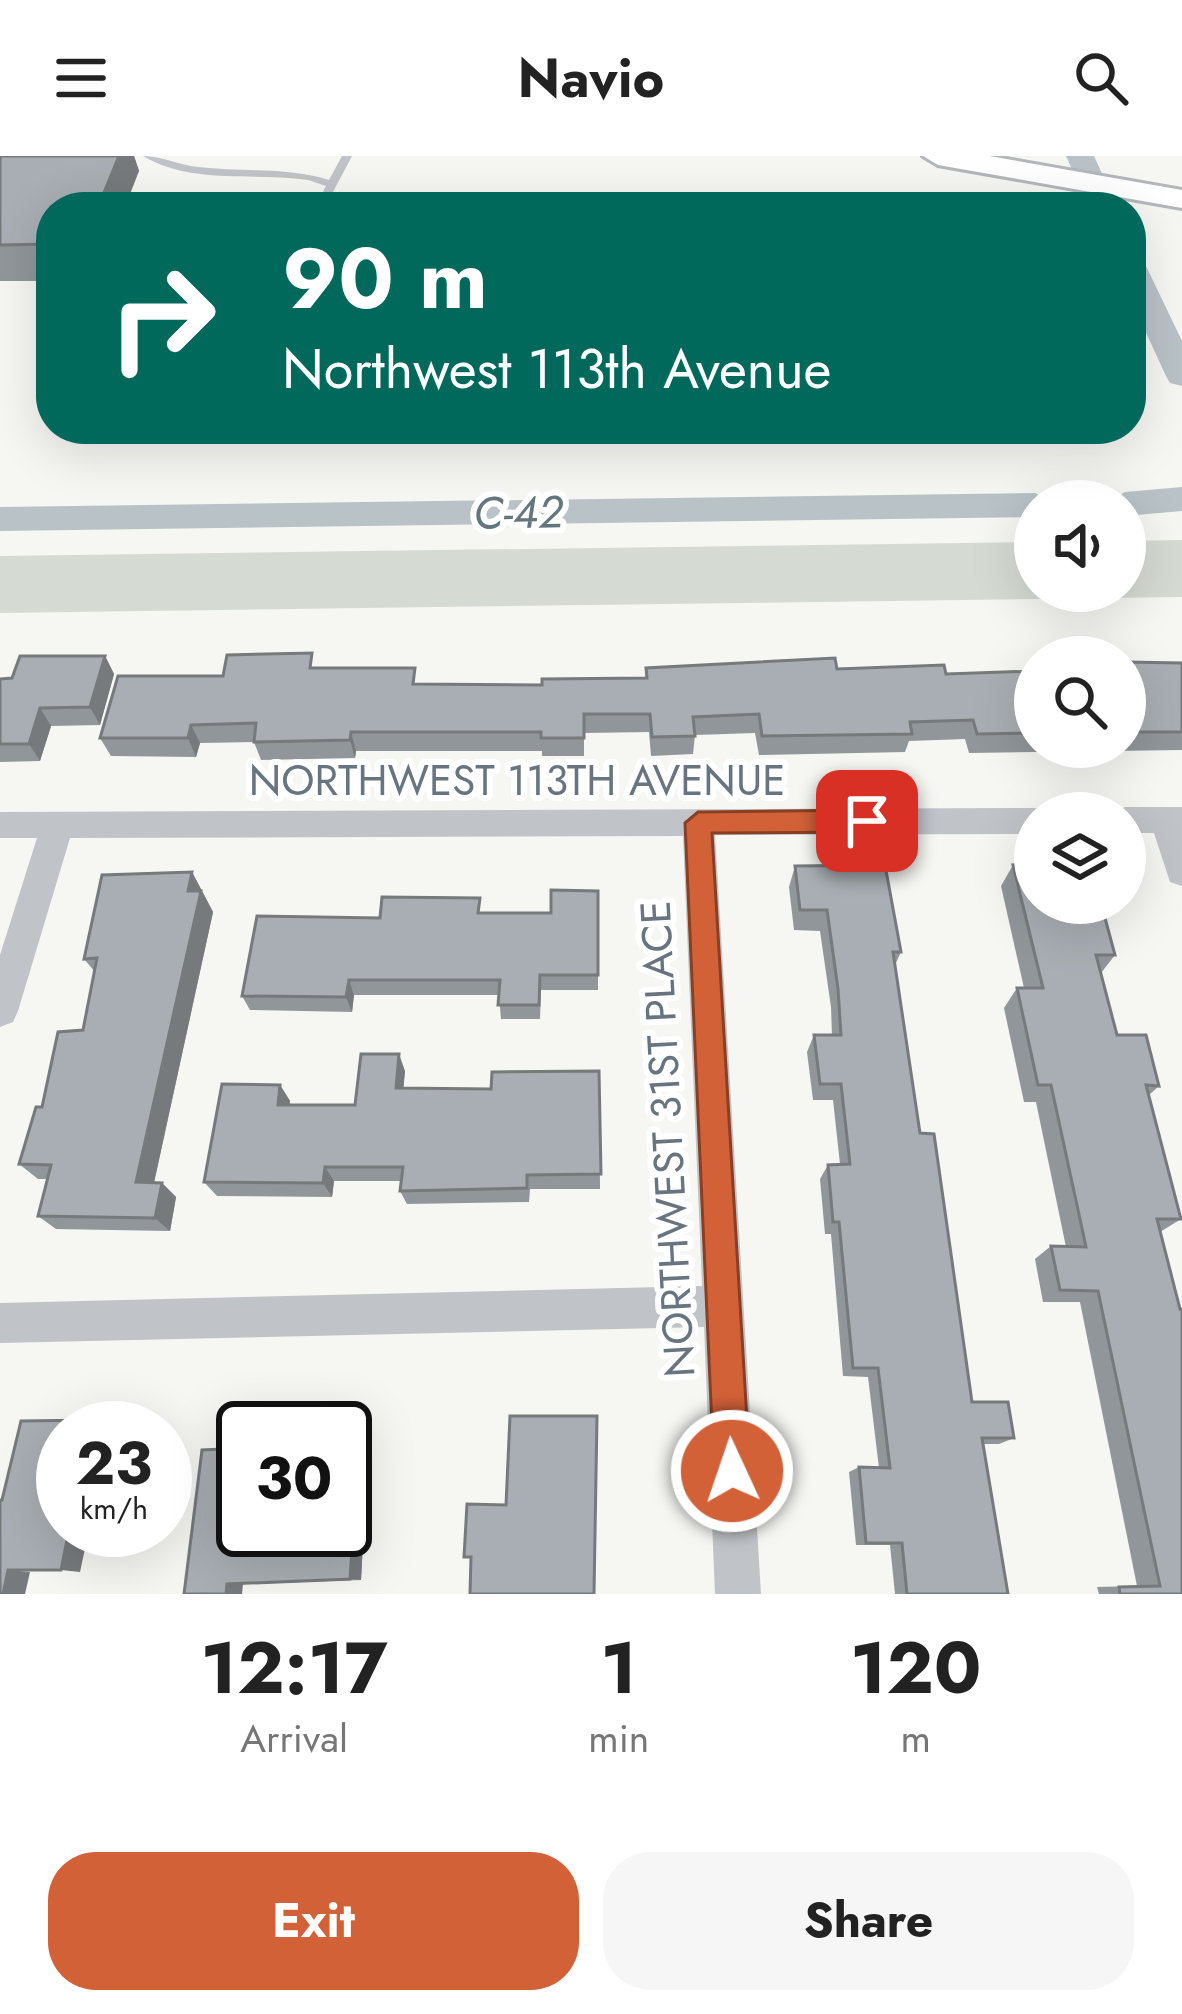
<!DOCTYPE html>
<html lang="en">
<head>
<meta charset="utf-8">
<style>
	:root { --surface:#fff; --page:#f6f6f6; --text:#222; --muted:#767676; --accent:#d36137 }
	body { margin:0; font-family:Jost,sans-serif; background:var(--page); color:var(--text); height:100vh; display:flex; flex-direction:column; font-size:45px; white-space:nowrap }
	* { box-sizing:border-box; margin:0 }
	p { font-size:39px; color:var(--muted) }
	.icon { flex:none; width:66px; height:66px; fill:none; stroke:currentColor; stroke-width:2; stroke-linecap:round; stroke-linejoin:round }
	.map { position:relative; height:1438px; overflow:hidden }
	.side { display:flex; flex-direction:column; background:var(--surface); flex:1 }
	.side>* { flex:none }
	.guide { position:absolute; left:36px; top:36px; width:1110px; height:252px; border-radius:48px; box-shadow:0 12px 48px #0002; background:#00695c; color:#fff; overflow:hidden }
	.buttons { position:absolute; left:1014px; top:324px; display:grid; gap:24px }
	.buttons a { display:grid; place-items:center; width:132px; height:132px; border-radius:50%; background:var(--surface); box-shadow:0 12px 48px #0002; font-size:60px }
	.speed { position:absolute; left:36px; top:1245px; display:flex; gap:24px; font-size:60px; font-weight:700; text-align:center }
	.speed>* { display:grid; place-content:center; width:156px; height:156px; border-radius:50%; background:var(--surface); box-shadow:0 12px 48px #0002; line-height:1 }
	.speed small { font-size:30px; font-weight:400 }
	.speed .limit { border:6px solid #111; border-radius:18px; background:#fff; color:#111 }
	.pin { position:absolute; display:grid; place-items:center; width:102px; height:102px; color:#fff; margin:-51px; border-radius:24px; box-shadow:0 6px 18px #0006 }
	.me { position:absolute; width:132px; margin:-66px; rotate:357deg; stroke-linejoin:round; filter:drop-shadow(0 0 9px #0008) }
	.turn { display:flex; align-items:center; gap:42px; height:252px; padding:0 48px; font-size:54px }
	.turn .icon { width:156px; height:156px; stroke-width:2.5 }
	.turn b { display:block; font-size:84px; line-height:102px }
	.eta { display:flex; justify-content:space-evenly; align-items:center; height:204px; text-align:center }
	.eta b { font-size:72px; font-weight:700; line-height:84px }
	.action { display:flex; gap:24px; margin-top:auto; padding:24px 48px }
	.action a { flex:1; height:138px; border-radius:48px; background:var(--accent); color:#fff; font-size:48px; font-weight:700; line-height:138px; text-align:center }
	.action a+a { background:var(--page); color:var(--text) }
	header { display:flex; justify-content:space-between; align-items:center; height:156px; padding:0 48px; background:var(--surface); font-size:54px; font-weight:700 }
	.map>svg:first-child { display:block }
</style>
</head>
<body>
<header><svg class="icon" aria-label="menu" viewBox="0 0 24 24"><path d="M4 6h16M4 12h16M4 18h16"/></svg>Navio<svg class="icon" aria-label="search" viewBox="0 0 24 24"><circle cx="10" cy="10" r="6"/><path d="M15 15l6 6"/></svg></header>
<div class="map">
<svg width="1182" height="1438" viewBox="0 0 1182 1438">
	<rect width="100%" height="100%" fill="#f6f6f3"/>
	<path fill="#d5dbd3" d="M1182,384V441L0,457V400L1035,386V435H1125V385Z"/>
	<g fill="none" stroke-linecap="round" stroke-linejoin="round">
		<g fill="#b9c2c7" fill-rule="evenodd">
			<path d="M1066,0H1094L1117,51H1089Z"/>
			<path d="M1131,101L1146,110L1182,185V230L1170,227L1166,220L1131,144Z"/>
			<path d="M1182,331V355L1125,360V345H1109L1125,336Z"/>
			<path d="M1035,337L1051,345H1035V361L0,375V351Z"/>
		</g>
		<g stroke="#b3b7bb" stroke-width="6">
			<path id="secondary" d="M923,0H989L1182,34V52L938,9Z"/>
		</g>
		<path fill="#c0c3c7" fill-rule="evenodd" d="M143,0C162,0 179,9 198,11C242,16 286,11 329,24L342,0H352L325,51H315L326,30L308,24C254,16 191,29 143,0Z"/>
		<g fill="#c0c3c7" fill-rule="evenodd">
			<path d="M1125,651H1182V730L1170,726L1154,677H1125V657H1113Z"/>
			<path d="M1035,652L1047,657H1035V678L715,679L761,1438H715L704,1171L0,1187V1147L702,1130L683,680L70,682L18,855L13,866L0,871V799L37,682H0V656Z"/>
		</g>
		<use href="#secondary" fill="#fff" fill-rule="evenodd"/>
	</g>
	<g fill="#90969a">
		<path d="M0,0H134L139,15L51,51V125H0Z"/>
		<path d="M105,500L114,518L100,569L51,570L40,605L0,606V523L12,522Z"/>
		<path d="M1125,506L1182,507V594L969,597L965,583L909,585L905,596L759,599L755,577L695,579L693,598L651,600L649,576L584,577V600H542V595H356L355,602L261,604L254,586L200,587L196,601L111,600L100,582L223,520L316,512L418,528L542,529L645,522L646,512L837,513L946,518L1035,515V591H1125Z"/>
		<path d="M1013,709L1115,799L1101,817L1117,879L1159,930L1149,939L1181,1063L1160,1076L1182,1438H1099L1097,1431L1137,1430L1080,1146H1043L1035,1103L1051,1090L1066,1091L1036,946H1024L1004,852L1017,832H1024L1001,730Z"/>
		<path d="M795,710L901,796L895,809L920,977L972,1246L1014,1282L999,1288H982L1008,1438H895L890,1389H856L849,1316L859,1311L879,1312L868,1221L843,1220L831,1078H825L820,1023L828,1009L840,1008L833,944H813L807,896L814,879H832L831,851L820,775L794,774L789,731Z"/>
		<path d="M192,716L213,756L154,1027H162L176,1041L170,1075L56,1073L38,1060L47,1023H38L19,1008L42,951L83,874L95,816L84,803Z"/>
		<path d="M598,735V834H541L540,863H501L499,839H354L352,856L250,854L242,840L380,762L482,757H551Z"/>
		<path d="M405,915L403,932L491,933L599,915L600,1033H530L529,1046L407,1048L400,1035L401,1025H334L332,1041L217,1040L204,1026L280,929L290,945V949H355Z"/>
		<path d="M364,1368L361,1424L243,1428L184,1438L243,1374Z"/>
	</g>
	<g fill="#767a7d">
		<path d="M117,0H134L139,15L125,51H98Z"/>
		<path d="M105,500L114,518L100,569L90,551Z"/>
		<path d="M40,552L51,570L40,605L29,588Z"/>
		<path d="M191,569L200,587L196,601L188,582Z"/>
		<path d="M351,576L356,595L355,602L350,584Z"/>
		<path d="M192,716L213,756L151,1040L136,1026Z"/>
		<path d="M349,824L354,839L352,856L346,841Z"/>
		<path d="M399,898L405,915L402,949L396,932Z"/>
		<path d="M280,929L290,945L288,965L278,949Z"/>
		<path d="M325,1011L334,1025L332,1041L323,1027Z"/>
		<path d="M162,1027L176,1041L170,1075L155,1062Z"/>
		<path d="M93,1264L110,1271L109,1272H91Z"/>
		<path d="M354,1364L364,1368L361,1424L350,1423Z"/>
		<path d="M69,1374H89L80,1416L61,1414Z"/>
		<path d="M8,1414L30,1416L25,1438H3Z"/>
		<path d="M227,1428H243L242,1438H226Z"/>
	</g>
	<g fill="#a8aeb3" stroke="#767a7d" stroke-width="3">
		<path d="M0,0H119L98,51H51V88L0,89Z"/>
		<path d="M448,38L656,39L657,51H446Z"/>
		<path d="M312,497L310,512H415L413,528L542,529V523L647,522L646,512L835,502L837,513L944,509L946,518L1035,515V577L977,578L973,564L910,566L912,578L762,580L759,558L693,561L695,580L652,581L650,558H584V582H541V576H351L350,584L254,586L256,567L191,569L188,582H100L118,520H223L227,499Z"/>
		<path d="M20,500H105L90,551L40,552L29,588H0V523L12,522Z"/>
		<path d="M1125,506L1182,507V576H1125Z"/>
		<path d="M1035,708V747H1101L1115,799H1096L1117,879H1146L1159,930L1146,929L1181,1063H1157L1180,1153H1182V1438H1120L1119,1431L1160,1430L1098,1135L1060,1134L1051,1090L1086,1091L1051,929H1038L1017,832H1043L1013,709Z"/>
		<path d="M885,709L901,796H893L920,977L934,978L972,1246H1008L1014,1282H982L1008,1438H907L902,1387H866L859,1311L890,1312L878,1212H853L839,1066H833L828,1009L850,1008L841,928H820L814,879H841L838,833L827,754H800L795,710Z"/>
		<path d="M192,716L188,735H201L136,1026L162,1027L155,1062L38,1060L51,1009L19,1008L36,951H42L58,876L83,874L97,802L84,803L102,719Z"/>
		<path d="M551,734L598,735V819H540L539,849H498L500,824H349L346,841L242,840L257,760L380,762L382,741L480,742L478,757H551Z"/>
		<path d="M361,898H399L396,932L491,933L492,916L599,915L601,1018L527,1019V1032L400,1035L403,1011H325L323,1027L204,1026L222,928L280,929L278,949H355Z"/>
		<path d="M510,1260H597L594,1438H470L471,1401H464L467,1348L506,1349Z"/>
		<path d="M93,1264L91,1272H63V1374H69L61,1414H8L3,1438H0V1344H2L21,1265Z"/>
		<path d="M243,1292V1374H345V1364H354L350,1423L227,1428L226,1438H184L202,1294Z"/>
	</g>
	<path fill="#d36137" stroke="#893f24" stroke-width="3" d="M867,654L880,665L867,676L712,677L750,1315L745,1327L732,1333L719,1327L714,1315L685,667L698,656Z"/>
	<g text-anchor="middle" stroke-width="12" stroke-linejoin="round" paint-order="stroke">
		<g font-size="42" fill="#687581" stroke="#fff">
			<text x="517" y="639">NORTHWEST 113TH AVENUE</text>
			<text transform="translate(667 983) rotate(-93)" y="15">NORTHWEST 31ST PLACE</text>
		</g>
		<g font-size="45" font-style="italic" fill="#63767e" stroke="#fff">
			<text transform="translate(518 356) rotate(-1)" y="16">C-42</text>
		</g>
	</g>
</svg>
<div class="buttons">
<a><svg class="icon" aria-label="sound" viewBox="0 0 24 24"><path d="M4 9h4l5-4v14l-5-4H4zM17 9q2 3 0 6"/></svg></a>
<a><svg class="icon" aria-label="search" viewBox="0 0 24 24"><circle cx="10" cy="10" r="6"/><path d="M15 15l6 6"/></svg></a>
<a><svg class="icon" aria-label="layers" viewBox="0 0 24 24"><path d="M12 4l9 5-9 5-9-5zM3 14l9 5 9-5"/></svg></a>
</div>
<div class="speed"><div>23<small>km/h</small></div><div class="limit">30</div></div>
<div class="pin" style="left:867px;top:665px;background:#d93025"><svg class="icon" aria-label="arrive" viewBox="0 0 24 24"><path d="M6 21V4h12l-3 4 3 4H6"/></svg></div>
<svg class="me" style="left:732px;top:1315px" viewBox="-20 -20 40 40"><circle r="17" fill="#d36137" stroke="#fff" stroke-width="3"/><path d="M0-11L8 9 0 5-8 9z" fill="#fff"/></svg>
<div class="guide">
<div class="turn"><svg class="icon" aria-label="right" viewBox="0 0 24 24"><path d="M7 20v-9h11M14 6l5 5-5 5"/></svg><div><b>90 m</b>Northwest 113th Avenue</div></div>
</div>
</div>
<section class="side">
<div class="eta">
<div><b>12:17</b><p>Arrival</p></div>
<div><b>1</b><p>min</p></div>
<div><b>120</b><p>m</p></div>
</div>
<div class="action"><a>Exit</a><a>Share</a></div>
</section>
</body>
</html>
